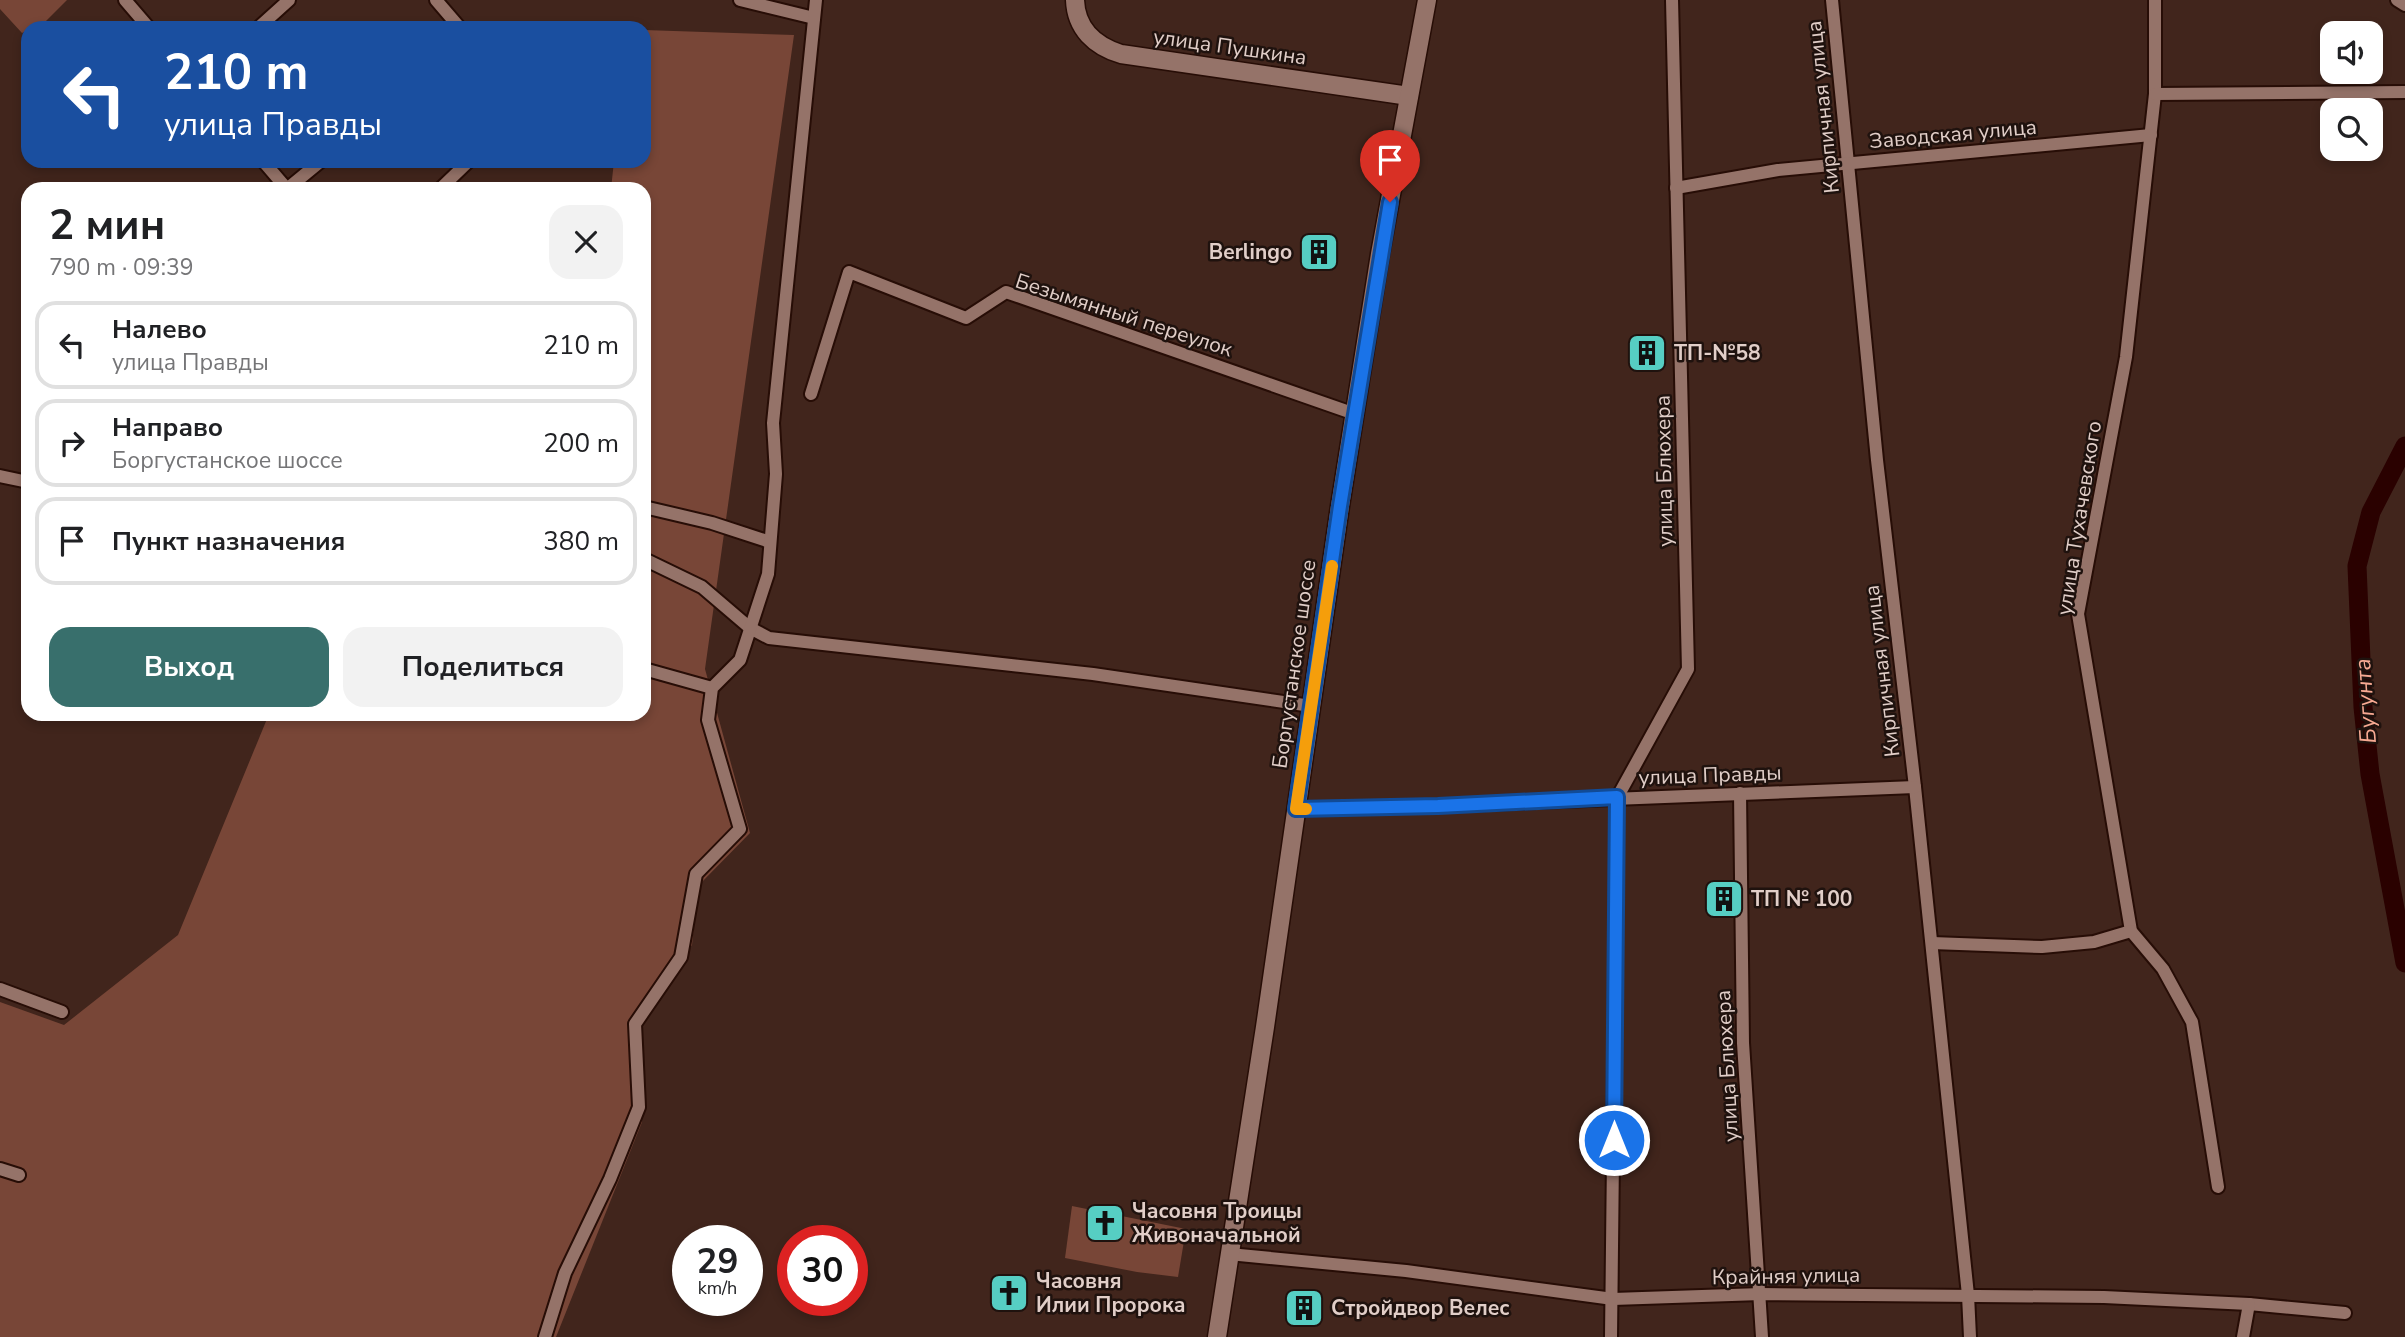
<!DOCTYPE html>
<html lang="ru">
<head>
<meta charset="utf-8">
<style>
	:root { --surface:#fff; --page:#f2f2f2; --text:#202124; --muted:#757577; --line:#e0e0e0; --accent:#386f6c }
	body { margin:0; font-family:"Nunito Sans",sans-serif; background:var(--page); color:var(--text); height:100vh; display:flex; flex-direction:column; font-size:26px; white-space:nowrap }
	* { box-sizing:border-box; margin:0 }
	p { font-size:23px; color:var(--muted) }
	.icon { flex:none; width:38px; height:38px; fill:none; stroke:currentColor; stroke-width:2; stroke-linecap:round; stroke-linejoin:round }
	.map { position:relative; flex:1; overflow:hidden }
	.details { position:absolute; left:21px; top:182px; width:630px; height:539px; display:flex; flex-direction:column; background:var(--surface); border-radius:21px; box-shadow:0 4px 10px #0003 }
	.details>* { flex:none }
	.banner { position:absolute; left:21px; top:21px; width:630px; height:147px; border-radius:21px; box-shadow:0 4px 10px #0003; background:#1a4fa0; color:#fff; overflow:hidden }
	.buttons { position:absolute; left:2320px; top:21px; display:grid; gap:14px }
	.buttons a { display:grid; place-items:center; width:63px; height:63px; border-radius:14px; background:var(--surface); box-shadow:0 4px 10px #0003; font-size:35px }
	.speed { position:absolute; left:672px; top:1225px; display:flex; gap:14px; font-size:35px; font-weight:700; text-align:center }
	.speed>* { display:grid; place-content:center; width:91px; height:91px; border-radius:50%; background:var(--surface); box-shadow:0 4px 10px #0003; line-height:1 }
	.speed small { font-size:18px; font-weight:400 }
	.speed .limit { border:10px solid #d22; background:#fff; color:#111 }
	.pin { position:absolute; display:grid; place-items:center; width:60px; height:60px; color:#fff; margin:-72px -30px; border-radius:50% 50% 50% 0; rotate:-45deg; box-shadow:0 0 7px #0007 }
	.pin .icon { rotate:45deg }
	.me { position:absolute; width:77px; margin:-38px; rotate:0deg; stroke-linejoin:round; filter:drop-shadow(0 0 5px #0008) }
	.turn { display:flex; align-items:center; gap:24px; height:147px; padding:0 28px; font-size:32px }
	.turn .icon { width:91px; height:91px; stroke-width:2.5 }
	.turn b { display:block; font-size:49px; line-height:60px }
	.round { display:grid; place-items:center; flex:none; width:74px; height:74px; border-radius:21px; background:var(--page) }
	.head { display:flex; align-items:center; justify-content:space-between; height:119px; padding:0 28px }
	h1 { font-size:42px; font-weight:700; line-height:52px }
	.primary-button { display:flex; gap:14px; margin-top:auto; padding:14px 28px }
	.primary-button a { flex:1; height:80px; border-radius:21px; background:var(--accent); color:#fff; font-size:28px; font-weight:700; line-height:80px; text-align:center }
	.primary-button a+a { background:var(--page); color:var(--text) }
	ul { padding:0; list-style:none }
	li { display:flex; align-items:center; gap:21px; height:88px; margin:0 14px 10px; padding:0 14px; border:4px solid var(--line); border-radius:21px }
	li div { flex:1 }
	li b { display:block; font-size:26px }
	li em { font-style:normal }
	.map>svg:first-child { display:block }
</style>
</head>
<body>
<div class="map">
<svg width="2405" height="1337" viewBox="0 0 2405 1337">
	<rect width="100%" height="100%" fill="#41251c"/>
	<g fill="#784637">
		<path d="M0,0H67L44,23L28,28V30L22,33L0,9Z"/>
		<path d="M644,30L794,35L705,669L750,833L698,886L692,945L639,1024L642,1122L556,1337H0V1002L64,1025L178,935L269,714H644V189H611L614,161H644Z"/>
		<path d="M1072,1206L1186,1229L1178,1277L1137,1272L1065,1258Z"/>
	</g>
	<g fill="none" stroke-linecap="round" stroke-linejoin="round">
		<path stroke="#2a0100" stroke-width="19" d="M2405,446L2371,512L2357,566L2363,707L2370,774L2405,963"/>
		<g stroke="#270d06" stroke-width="16">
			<g id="street">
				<path d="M125,0L149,28"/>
				<path d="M436,0L460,28"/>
				<path d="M740,0L814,18"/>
				<path d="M1832,0L1877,460L1915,787L1968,1295L1970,1337"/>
				<path d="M2155,0V94L2126,357L2078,614L2131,931L2163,969L2192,1022L2218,1187"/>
				<path d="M2397,0L2405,5"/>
				<path d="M258,28L289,0"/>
				<path d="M2155,94L2405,92"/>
				<path d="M263,161L287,189"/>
				<path d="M1676,188L1778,170L2151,135"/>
				<path d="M287,189L321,161"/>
				<path d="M440,189L469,161"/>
				<path d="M811,394L849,272L966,318L1006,292L1355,414"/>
				<path d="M0,476L28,482"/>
				<path d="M644,507L712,523L770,542"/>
				<path d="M644,559L702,587L750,628L769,638L1093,674L1311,706"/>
				<path d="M644,669L712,688"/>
				<path d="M1740,793L1743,1043L1762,1337"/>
				<path d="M1296,809L1438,806L1915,787"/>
				<path d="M1932,943L2042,947L2094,942L2131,931"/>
				<path d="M0,989L62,1012"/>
				<path d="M0,1169L19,1175"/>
				<path d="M1229,1254L1406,1271L1613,1299L1761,1294L2104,1297L2249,1304L2345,1313"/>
				<path d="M545,1337L565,1273L610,1179L639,1107L635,1024L681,957L696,874L740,829L708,720L712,688L740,660L768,574L776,474L773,423L816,0"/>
				<path d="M1611,1337L1617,798L1688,669L1672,0"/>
				<path d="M2243,1337L2249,1304"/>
			</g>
		</g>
		<g stroke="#270d06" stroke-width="21">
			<g id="secondary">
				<path d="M1075,0C1076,29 1095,46 1121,54L1409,96"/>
				<path d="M1217,1337L1265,1027L1340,506L1380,254L1427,0"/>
			</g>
		</g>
		<use href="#street" stroke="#957369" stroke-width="12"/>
		<use href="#secondary" stroke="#957369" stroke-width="18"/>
	</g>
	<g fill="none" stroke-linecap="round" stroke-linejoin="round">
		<g stroke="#114b97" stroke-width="18">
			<path id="route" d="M1390,202L1340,506L1296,809L1438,806L1617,797L1614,1140"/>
		</g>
		<use href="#route" stroke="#1a73e8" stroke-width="12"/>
		<path stroke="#f59e0b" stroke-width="12" d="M1306,809H1296L1332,566"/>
	</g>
	<defs>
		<g id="building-square" transform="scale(2.0125)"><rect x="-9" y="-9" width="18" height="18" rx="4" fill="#56cec3" stroke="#1f120e"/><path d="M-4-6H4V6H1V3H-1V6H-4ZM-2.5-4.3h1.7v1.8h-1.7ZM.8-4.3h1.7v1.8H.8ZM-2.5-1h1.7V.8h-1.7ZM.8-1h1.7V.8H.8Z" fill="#111"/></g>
		<g id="church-square" transform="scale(2.0125)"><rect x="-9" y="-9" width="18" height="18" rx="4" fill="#56cec3" stroke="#1f120e"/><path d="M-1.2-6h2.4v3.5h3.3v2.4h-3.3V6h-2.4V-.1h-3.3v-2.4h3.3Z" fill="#111"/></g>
	</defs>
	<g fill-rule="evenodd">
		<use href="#building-square" x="1319" y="252"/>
		<use href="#building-square" x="1647" y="353"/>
		<use href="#building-square" x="1724" y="899"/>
		<use href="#church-square" x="1105" y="1223"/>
		<use href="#church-square" x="1009" y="1293"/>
		<use href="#building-square" x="1304" y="1308"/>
	</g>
	<g text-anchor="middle" stroke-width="5" stroke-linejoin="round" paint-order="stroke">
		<g font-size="21" fill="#e1cec8" stroke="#1f120e">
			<text transform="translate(1230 47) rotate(8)" y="7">улица Пушкина</text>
			<text transform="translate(1823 107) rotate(-96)" y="7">Кирпичная улица</text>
			<text transform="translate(1953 134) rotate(-5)" y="7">Заводская улица</text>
			<text transform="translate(1124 315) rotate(18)" y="7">Безымянный переулок</text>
			<text transform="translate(1664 471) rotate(-91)" y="7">улица Блюхера</text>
			<text transform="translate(2079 518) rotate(-81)" y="7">улица Тухачевского</text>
			<text transform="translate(1294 664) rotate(-82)" y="7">Боргустанское шоссе</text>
			<text transform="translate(1882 671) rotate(-97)" y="7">Кирпичная улица</text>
			<text transform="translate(1710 775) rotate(-2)" y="7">улица Правды</text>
			<text transform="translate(1727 1066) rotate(-93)" y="7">улица Блюхера</text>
			<text transform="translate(1786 1276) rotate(-1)" y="7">Крайняя улица</text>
		</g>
		<g font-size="21" font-weight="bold" fill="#e1cec8" stroke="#1f120e" text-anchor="start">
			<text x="1292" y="259" text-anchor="end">Berlingo</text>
			<text x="1674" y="360">ТП-№58</text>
			<text x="1751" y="906">ТП № 100</text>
			<text x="1132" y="1218">Часовня Троицы<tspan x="1132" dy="24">Живоначальной</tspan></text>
			<text x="1036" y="1288">Часовня<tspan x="1036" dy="24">Илии Пророка</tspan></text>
			<text x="1331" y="1315">Стройдвор Велес</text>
		</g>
		<g font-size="23" font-style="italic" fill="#f7a992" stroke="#1f120e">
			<text transform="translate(2365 701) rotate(-94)" y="8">Бугунта</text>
		</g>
	</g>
</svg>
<div class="buttons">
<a><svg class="icon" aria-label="sound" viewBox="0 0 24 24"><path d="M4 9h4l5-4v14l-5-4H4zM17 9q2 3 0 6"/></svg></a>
<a><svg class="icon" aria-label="search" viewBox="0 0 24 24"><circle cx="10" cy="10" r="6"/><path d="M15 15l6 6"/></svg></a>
</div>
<div class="speed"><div>29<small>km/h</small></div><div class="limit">30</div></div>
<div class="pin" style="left:1390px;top:202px;background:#d93025"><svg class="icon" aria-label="arrive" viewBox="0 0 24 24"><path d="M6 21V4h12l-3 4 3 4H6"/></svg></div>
<svg class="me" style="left:1614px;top:1140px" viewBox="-20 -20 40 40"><circle r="17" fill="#1a73e8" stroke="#fff" stroke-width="3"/><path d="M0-11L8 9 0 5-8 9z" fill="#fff"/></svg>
<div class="banner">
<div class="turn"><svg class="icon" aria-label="left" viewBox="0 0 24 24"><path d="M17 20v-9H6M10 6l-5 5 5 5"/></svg><div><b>210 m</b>улица Правды</div></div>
</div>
<section class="details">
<div class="head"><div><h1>2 мин</h1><p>790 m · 09:39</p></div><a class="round"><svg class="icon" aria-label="close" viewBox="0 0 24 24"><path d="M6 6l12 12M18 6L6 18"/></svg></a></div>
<ul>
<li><svg class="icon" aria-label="left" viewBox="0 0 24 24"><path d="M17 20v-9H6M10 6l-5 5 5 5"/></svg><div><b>Налево</b><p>улица Правды</p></div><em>210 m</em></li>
<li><svg class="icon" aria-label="right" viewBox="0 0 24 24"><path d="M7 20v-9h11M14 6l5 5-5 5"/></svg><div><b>Направо</b><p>Боргустанское шоссе</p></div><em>200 m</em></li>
<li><svg class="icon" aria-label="arrive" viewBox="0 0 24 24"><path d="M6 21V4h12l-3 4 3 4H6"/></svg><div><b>Пункт назначения</b></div><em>380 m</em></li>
</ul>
<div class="primary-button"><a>Выход</a><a>Поделиться</a></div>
</section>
</div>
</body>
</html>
